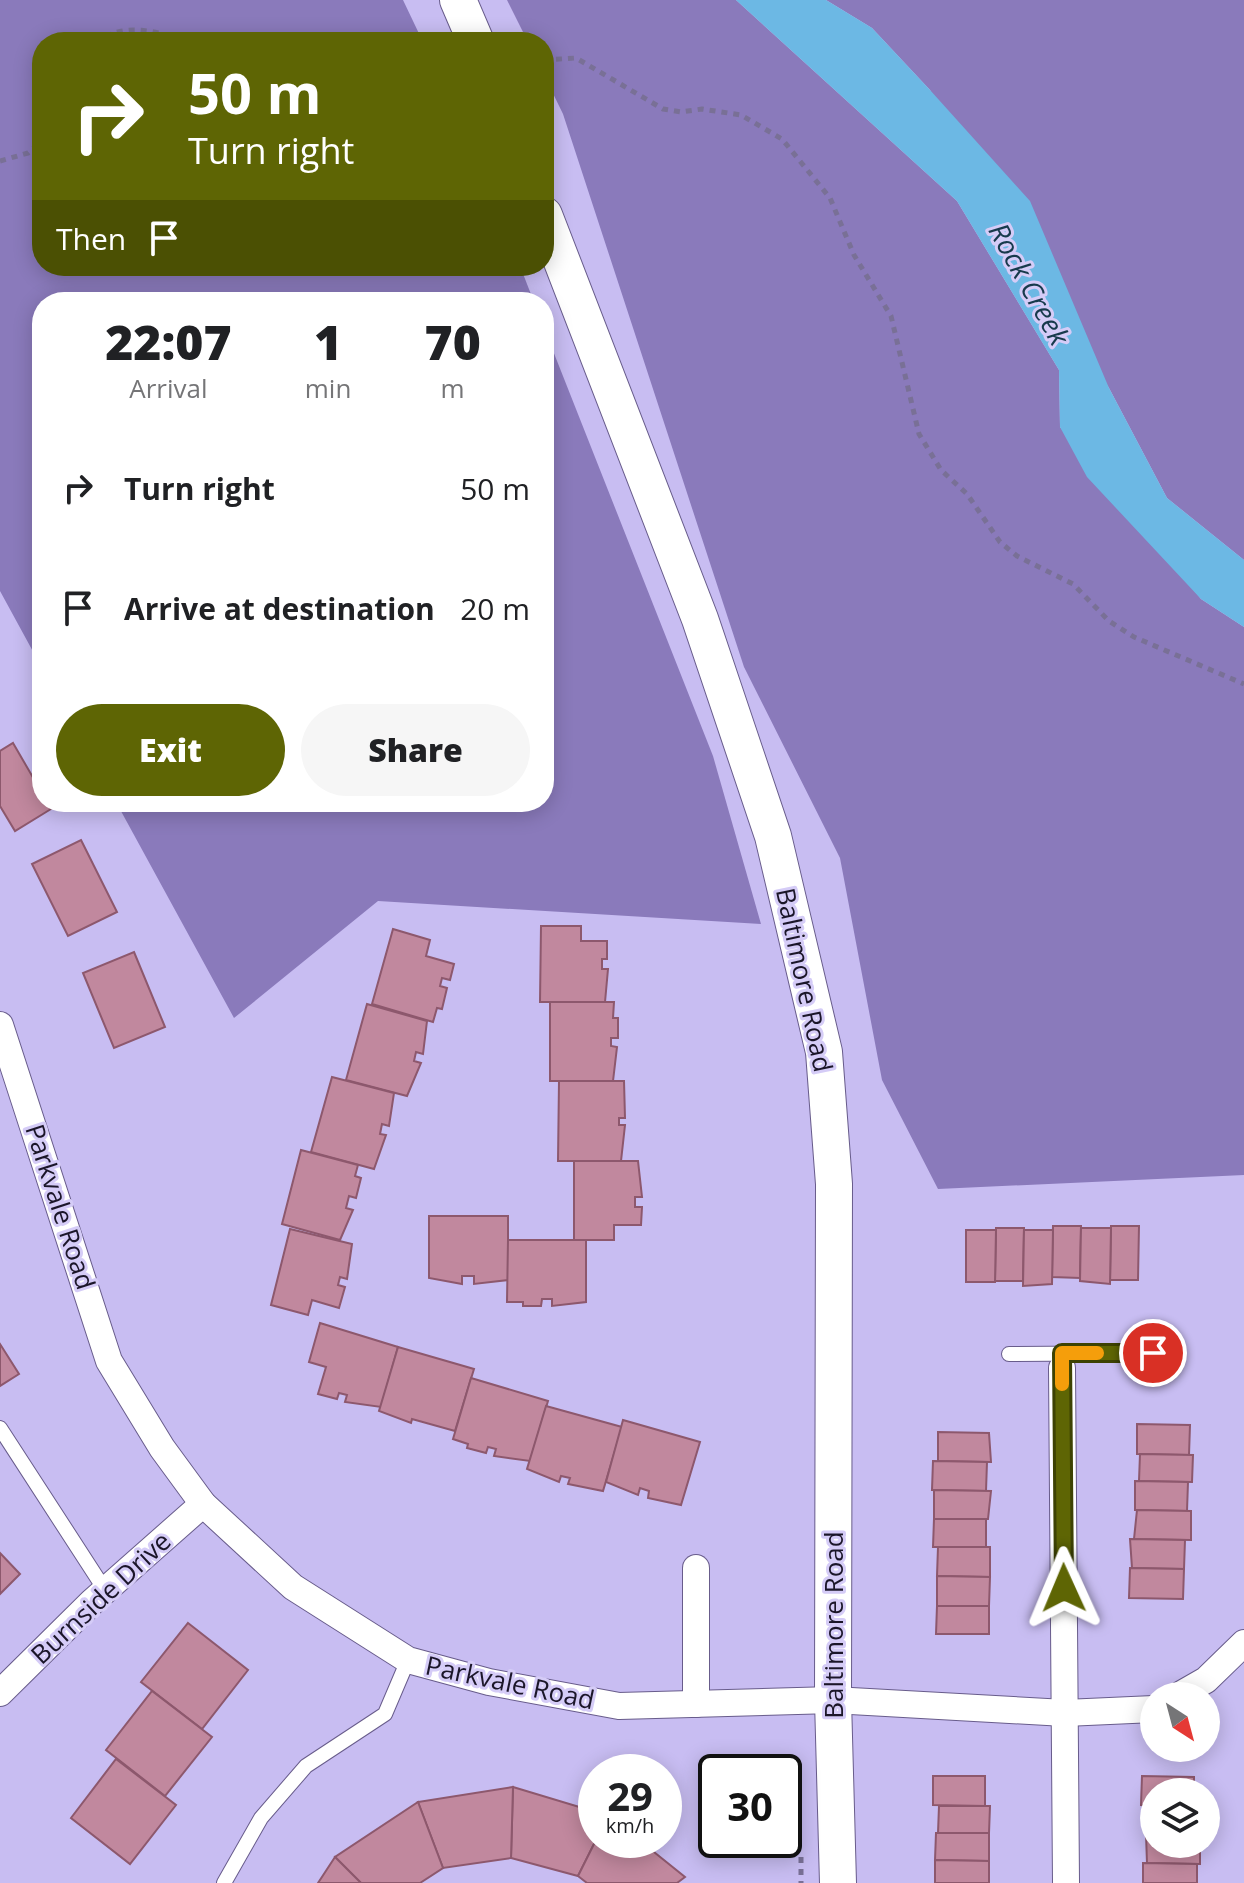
<!DOCTYPE html>
<html lang="en">
<head>
<meta charset="utf-8">
<style>
	:root { --surface:#fff; --page:#f6f6f6; --text:#202124; --muted:#757577; --accent:#5e6504 }
	body { margin:0; font-family:"Open Sans",sans-serif; background:var(--page); color:var(--text); height:100vh; display:flex; flex-direction:column; font-size:30px; white-space:nowrap }
	* { box-sizing:border-box; margin:0 }
	p { font-size:26px; color:var(--muted) }
	.icon { flex:none; width:44px; height:44px; fill:none; stroke:currentColor; stroke-width:2; stroke-linecap:round; stroke-linejoin:round }
	.map { position:relative; flex:1; overflow:hidden }
	.sheet { position:absolute; left:32px; top:292px; width:522px; height:520px; display:flex; flex-direction:column; background:var(--surface); border-radius:32px; box-shadow:0 4px 20px #0003 }
	.sheet>* { flex:none }
	.top-card { position:absolute; left:32px; top:32px; width:522px; height:244px; border-radius:32px; box-shadow:0 4px 20px #0003; background:#5e6504; color:#fff; overflow:hidden }
	.needle { width:52px; rotate:144deg }
	.fabs { position:absolute; left:1140px; top:1682px; display:grid; gap:16px }
	.fabs a { display:grid; place-items:center; width:80px; height:80px; border-radius:50%; background:var(--surface); box-shadow:0 4px 20px #0003; font-size:40px }
	.speed { position:absolute; left:578px; top:1754px; display:flex; gap:16px; font-size:40px; font-weight:700; text-align:center }
	.speed>* { display:grid; place-content:center; width:104px; height:104px; border-radius:50%; background:var(--surface); box-shadow:0 4px 20px #0003; line-height:1 }
	.speed small { font-size:20px; font-weight:400 }
	.speed .limit { border:4px solid #111; border-radius:12px; background:#fff; color:#111 }
	.pin { position:absolute; display:grid; place-items:center; width:68px; height:68px; color:#fff; margin:-34px; border:4px solid #fff; border-radius:50%; box-shadow:0 2px 8px #0007 }
	.me { position:absolute; width:88px; margin:-44px; rotate:359deg; stroke-linejoin:round; filter:drop-shadow(0 0 6px #0008) }
	.turn { display:flex; align-items:center; gap:28px; height:168px; padding:0 24px; font-size:36px }
	.turn .icon { width:104px; height:104px; stroke-width:2.5 }
	.turn b { display:block; font-size:56px; line-height:68px }
	.then { display:flex; align-items:center; height:76px; padding:0 24px; background:#0003; gap:16px; font-size:30px }
	.eta { display:flex; justify-content:space-evenly; align-items:center; height:136px; text-align:center }
	.eta b { font-size:48px; font-weight:800; line-height:56px }
	.cta { display:flex; gap:16px; margin-top:auto; padding:16px 24px }
	.cta a { flex:1; height:92px; border-radius:48px; background:var(--accent); color:#fff; font-size:32px; font-weight:800; line-height:92px; text-align:center }
	.cta a+a { background:var(--page); color:var(--text) }
	ul { padding:0; list-style:none }
	li { display:flex; align-items:center; gap:24px; height:120px; padding:0 24px }
	li div { flex:1 }
	li b { display:block; font-size:30px }
	li em { font-style:normal }
	.map>svg:first-child { display:block }
</style>
</head>
<body>
<div class="map">
<svg width="1244" height="1883" viewBox="0 0 1244 1883">
	<rect width="100%" height="100%" fill="#c8bdf2"/>
	<g fill="#8a7abb">
		<path d="M0,0H403L423,42H42V266H520L534,302H42V668L0,591Z"/>
		<path d="M507,0H736L957,201L1059,370L1060,427L1201,599L1244,627V1175L938,1189L882,1080L840,858L744,667L563,114L544,75V42H528Z"/>
		<path d="M826,0H1244V560L1167,498L1109,388L930,90L872,28Z"/>
		<path d="M544,328L713,756L761,924L378,901L234,1018L116,802H544Z"/>
	</g>
	<path fill="#6cb8e4" d="M736,0H826L872,28L930,90L1030,201L1109,388L1167,498L1244,560V627L1201,599L1087,477L1060,427L1059,370L957,201Z"/>
	<g fill="#c1889e" stroke="#8d586d" stroke-width="2">
		<path d="M13,743L42,793V802H47L51,809L15,831L0,806V751Z"/>
		<path d="M81,840L117,912L68,936L32,864Z"/>
		<path d="M541,926H581V941H607V959H602V969H608L605,1002H540Z"/>
		<path d="M393,929L430,940L426,956L454,964L450,980L442,978L440,986L447,988L442,1009L437,1008L433,1022L372,1004Z"/>
		<path d="M134,952L165,1027L114,1048L83,973Z"/>
		<path d="M550,1002H614L613,1018H618V1038H611V1046L617,1047L613,1081H550Z"/>
		<path d="M367,1004L427,1021L423,1054L416,1052L414,1061L421,1063L407,1096L346,1080Z"/>
		<path d="M332,1077L394,1093L389,1126L382,1124L380,1134L386,1135L374,1169L311,1152Z"/>
		<path d="M559,1081H624L625,1118H619V1125H625L621,1161H558Z"/>
		<path d="M301,1150L358,1165L355,1176L361,1178L356,1198L349,1196L346,1208L353,1210L340,1240L282,1224Z"/>
		<path d="M574,1161H638L642,1197H635V1207H642L641,1225H614V1240H574Z"/>
		<path d="M429,1216H508V1280L474,1284V1276H462V1284L429,1278Z"/>
		<path d="M1053,1226H1081L1080,1278L1052,1277Z"/>
		<path d="M1111,1226H1139L1138,1280H1110Z"/>
		<path d="M996,1228H1024L1023,1281H995Z"/>
		<path d="M1081,1228H1111L1110,1284L1080,1281Z"/>
		<path d="M290,1229L352,1244L347,1279L340,1277L338,1285L345,1287L339,1308L312,1300L308,1315L271,1305Z"/>
		<path d="M966,1230H996L995,1282H966Z"/>
		<path d="M1024,1230H1053L1052,1284L1023,1286Z"/>
		<path d="M508,1240H586V1302L552,1306V1299H542L541,1306H523V1302H507Z"/>
		<path d="M320,1323L398,1347L381,1407L345,1402L347,1395L339,1393L337,1399L318,1394L326,1367L309,1362Z"/>
		<path d="M0,1344L19,1374L0,1386Z"/>
		<path d="M398,1347L474,1369L455,1431L412,1419L411,1423L379,1411Z"/>
		<path d="M471,1378L548,1401L530,1461L494,1456L496,1449L488,1447L486,1453L467,1448L468,1444L453,1439Z"/>
		<path d="M546,1406L622,1427L603,1491L568,1484L570,1478L561,1476L559,1482L527,1469Z"/>
		<path d="M623,1420L700,1442L681,1505L648,1498L649,1491L640,1488L638,1495L606,1482Z"/>
		<path d="M1137,1424L1190,1425L1189,1455L1137,1454Z"/>
		<path d="M938,1432L989,1433L991,1462L938,1461Z"/>
		<path d="M1140,1454L1193,1455L1192,1482L1139,1481Z"/>
		<path d="M933,1461L987,1462L986,1491L932,1490Z"/>
		<path d="M1135,1481L1188,1482L1187,1511L1135,1510Z"/>
		<path d="M934,1490L991,1491L988,1519H934Z"/>
		<path d="M1137,1510L1191,1511V1540L1134,1539Z"/>
		<path d="M934,1519H986V1547H933Z"/>
		<path d="M1130,1539L1185,1540L1184,1569L1132,1568Z"/>
		<path d="M938,1547H990V1577L937,1576Z"/>
		<path d="M0,1553L20,1574L0,1594Z"/>
		<path d="M1130,1568L1184,1569L1183,1599L1129,1598Z"/>
		<path d="M937,1576L990,1577L989,1606H937Z"/>
		<path d="M937,1606H989V1634H936Z"/>
		<path d="M188,1623L248,1670L202,1729L141,1682Z"/>
		<path d="M152,1691L212,1737L165,1796L106,1750Z"/>
		<path d="M116,1759L176,1805L130,1864L71,1818Z"/>
		<path d="M933,1776H985V1806L933,1805Z"/>
		<path d="M1142,1776L1194,1777V1792H1154V1806L1141,1805Z"/>
		<path d="M513,1787L596,1812V1840L578,1876L511,1858Z"/>
		<path d="M513,1787L511,1858L443,1868L418,1802Z"/>
		<path d="M418,1802L443,1868L420,1883H361L335,1857Z"/>
		<path d="M1144,1805L1154,1806V1834L1144,1833Z"/>
		<path d="M939,1806H990L989,1833H938Z"/>
		<path d="M936,1833H989V1861L935,1860Z"/>
		<path d="M1146,1834H1154V1844H1200V1864L1147,1863Z"/>
		<path d="M596,1840H639L685,1877L677,1883H587L578,1876Z"/>
		<path d="M335,1857L361,1883H318Z"/>
		<path d="M935,1860L989,1861V1883H935Z"/>
		<path d="M1143,1863L1197,1864V1883H1143Z"/>
	</g>
	<g fill="none" stroke-linecap="round" stroke-linejoin="round">
		<g stroke="#685c8b" stroke-width="16">
			<g id="lane">
				<path d="M1009,1354L1153,1353"/>
				<path d="M0,1428L105,1590"/>
				<path d="M224,1883L261,1818L306,1766L385,1714L408,1660"/>
			</g>
		</g>
		<g stroke="#685c8b" stroke-width="28">
			<g id="street">
				<path d="M0,1025L109,1361L162,1448L203,1504L293,1587L408,1660L489,1682L619,1706L833,1700L1065,1713L1154,1709"/>
				<path d="M1062,1368L1066,1883"/>
				<path d="M696,1568V1704"/>
				<path d="M0,1693L92,1602L203,1504"/>
				<path d="M1178,1696L1206,1680L1244,1643"/>
			</g>
		</g>
		<g stroke="#685c8b" stroke-width="38">
			<g id="secondary">
				<path d="M458,0L476,42"/>
				<path d="M544,215L700,619L773,836L824,1052L834,1184L833,1700L838,1883"/>
			</g>
		</g>
		<g stroke="#797096" stroke-width="5" stroke-dasharray="6 6" stroke-linecap="butt">
			<path d="M95,42C128,21 156,32 191,42"/>
			<path d="M544,60L576,58L663,109L681,112L702,109L741,115L782,139L830,198L854,255L891,316L919,434L941,470L967,494L1000,542L1017,556L1073,584L1109,621L1134,637L1244,684"/>
			<path d="M0,161L28,153L42,141"/>
			<path d="M801,1857V1883"/>
		</g>
		<use href="#lane" stroke="#fff" stroke-width="14"/>
		<use href="#street" stroke="#fff" stroke-width="26"/>
		<use href="#secondary" stroke="#fff" stroke-width="36"/>
	</g>
	<g fill="none" stroke-linecap="round" stroke-linejoin="round">
		<g stroke="#3d4203" stroke-width="20">
			<path id="route" d="M1064,1588L1062,1353H1153"/>
		</g>
		<use href="#route" stroke="#5e6504" stroke-width="14"/>
		<path stroke="#f59e0b" stroke-width="14" d="M1062,1384V1353H1097"/>
	</g>
	<g text-anchor="middle" stroke-width="6" stroke-linejoin="round" paint-order="stroke">
		<g font-size="26" fill="#1b1629" stroke="#d5ccf7">
			<text transform="translate(804 980) rotate(78)" y="9">Baltimore Road</text>
			<text transform="translate(60 1207) rotate(72)" y="9">Parkvale Road</text>
			<text transform="translate(101 1598) rotate(-43)" y="9">Burnside Drive</text>
			<text transform="translate(834 1625) rotate(-90)" y="9">Baltimore Road</text>
			<text transform="translate(510 1683) rotate(12)" y="9">Parkvale Road</text>
		</g>
		<g font-size="28" font-style="italic" fill="#173a4c" stroke="#d5ccf7">
			<text transform="translate(1029 284) rotate(61)" y="10">Rock Creek</text>
		</g>
	</g>
</svg>
<div class="fabs">
<a><svg class="needle" viewBox="-14 -14 28 28"><path d="M0-13l5 13h-10z" fill="#e53935"/><path d="M0 13l5-13h-10z" fill="#757577"/></svg></a>
<a><svg class="icon" aria-label="layers" viewBox="0 0 24 24"><path d="M12 4l9 5-9 5-9-5zM3 14l9 5 9-5"/></svg></a>
</div>
<div class="speed"><div>29<small>km/h</small></div><div class="limit">30</div></div>
<div class="pin" style="left:1153px;top:1353px;background:#d93025"><svg class="icon" aria-label="arrive" viewBox="0 0 24 24"><path d="M6 21V4h12l-3 4 3 4H6"/></svg></div>
<svg class="me" style="left:1064px;top:1588px" viewBox="-20 -20 40 40"><path d="M0-17L14 15 0 8-14 15z" fill="#5e6504" stroke="#fff" stroke-width="4"/></svg>
<div class="top-card">
<div class="turn"><svg class="icon" aria-label="right" viewBox="0 0 24 24"><path d="M7 20v-9h11M14 6l5 5-5 5"/></svg><div><b>50 m</b>Turn right</div></div>
<div class="then">Then<svg class="icon" aria-label="arrive" viewBox="0 0 24 24"><path d="M6 21V4h12l-3 4 3 4H6"/></svg></div>
</div>
<section class="sheet">
<div class="eta">
<div><b>22:07</b><p>Arrival</p></div>
<div><b>1</b><p>min</p></div>
<div><b>70</b><p>m</p></div>
</div>
<ul>
<li><svg class="icon" aria-label="right" viewBox="0 0 24 24"><path d="M7 20v-9h11M14 6l5 5-5 5"/></svg><div><b>Turn right</b></div><em>50 m</em></li>
<li><svg class="icon" aria-label="arrive" viewBox="0 0 24 24"><path d="M6 21V4h12l-3 4 3 4H6"/></svg><div><b>Arrive at destination</b></div><em>20 m</em></li>
</ul>
<div class="cta"><a>Exit</a><a>Share</a></div>
</section>
</div>
</body>
</html>
